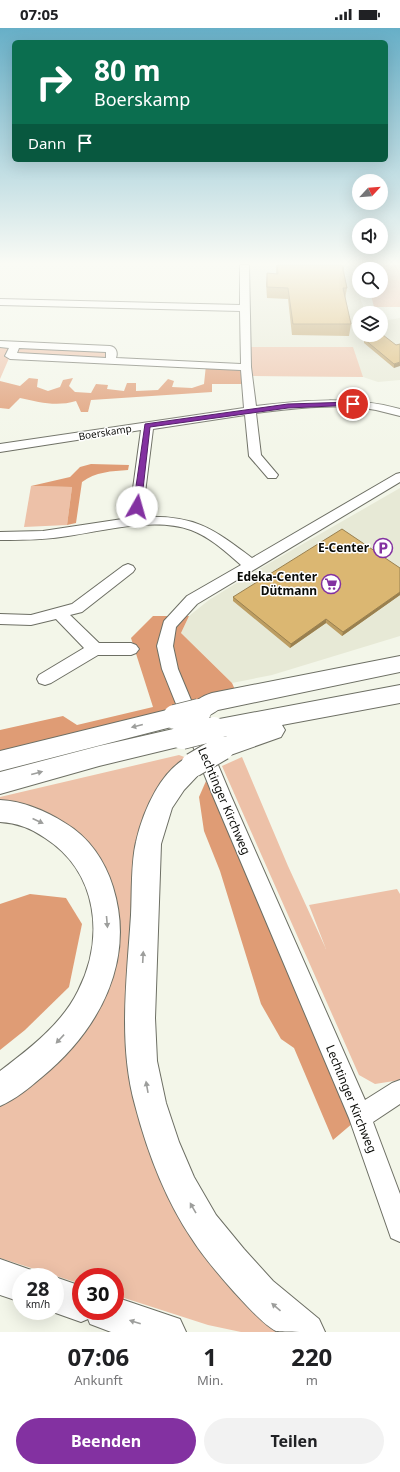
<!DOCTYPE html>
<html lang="de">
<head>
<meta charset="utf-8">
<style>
	:root { --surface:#fff; --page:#f2f2f2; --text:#202124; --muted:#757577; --accent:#8331a1 }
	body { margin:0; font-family:"Noto Sans",sans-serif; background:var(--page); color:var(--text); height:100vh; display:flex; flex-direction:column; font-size:15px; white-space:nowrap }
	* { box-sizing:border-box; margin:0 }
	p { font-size:13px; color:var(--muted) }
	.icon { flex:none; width:22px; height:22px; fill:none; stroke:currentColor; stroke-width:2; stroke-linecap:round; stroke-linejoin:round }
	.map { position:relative; height:1304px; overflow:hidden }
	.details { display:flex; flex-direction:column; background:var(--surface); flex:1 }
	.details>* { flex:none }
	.top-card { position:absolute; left:12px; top:12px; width:376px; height:122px; border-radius:6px; box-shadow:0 4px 16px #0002; background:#0b6e4f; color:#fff; overflow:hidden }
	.needle { width:26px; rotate:64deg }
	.tools { position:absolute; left:352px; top:146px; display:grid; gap:8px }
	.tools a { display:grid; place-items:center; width:36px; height:36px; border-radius:50%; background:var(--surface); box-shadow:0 4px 16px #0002; font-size:20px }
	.speed { position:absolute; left:12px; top:1240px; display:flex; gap:8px; font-size:20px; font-weight:700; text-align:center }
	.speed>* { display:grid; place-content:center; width:52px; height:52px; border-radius:50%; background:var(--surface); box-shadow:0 4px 16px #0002; line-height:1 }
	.speed small { font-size:10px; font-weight:400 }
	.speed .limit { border:6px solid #d22; background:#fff; color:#111 }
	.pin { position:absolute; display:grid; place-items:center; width:34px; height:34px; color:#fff; margin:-17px; border:2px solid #fff; border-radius:50%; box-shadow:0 1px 4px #0007 }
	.me { position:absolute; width:44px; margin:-22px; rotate:7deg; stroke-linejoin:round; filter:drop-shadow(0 0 3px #0008) }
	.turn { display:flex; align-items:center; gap:14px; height:84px; padding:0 16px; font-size:18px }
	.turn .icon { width:52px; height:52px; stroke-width:2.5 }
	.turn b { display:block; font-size:28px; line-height:34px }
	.then { display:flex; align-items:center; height:38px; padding:0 16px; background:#0003; gap:8px; font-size:15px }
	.eta { display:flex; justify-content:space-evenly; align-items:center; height:68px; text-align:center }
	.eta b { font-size:24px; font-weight:700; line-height:28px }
	.cta { display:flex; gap:8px; margin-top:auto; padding:8px 16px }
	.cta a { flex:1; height:46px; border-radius:24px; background:var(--accent); color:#fff; font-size:16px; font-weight:700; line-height:46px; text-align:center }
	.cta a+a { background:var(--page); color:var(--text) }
	.status { display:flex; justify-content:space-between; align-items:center; height:28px; padding:0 20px; background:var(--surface); direction:ltr }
	.status svg { height:11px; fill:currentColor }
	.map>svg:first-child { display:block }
</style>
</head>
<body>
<div class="status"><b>07:05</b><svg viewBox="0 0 49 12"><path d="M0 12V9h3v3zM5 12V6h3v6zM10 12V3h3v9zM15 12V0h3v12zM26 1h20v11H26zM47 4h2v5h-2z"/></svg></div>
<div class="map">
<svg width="400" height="1304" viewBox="0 0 400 1304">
	<rect width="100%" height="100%" fill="#f3f6e9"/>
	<g fill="#e7e9d6">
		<path d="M244,237H350L365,285H359V307H381V293L400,290V352L378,354L363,349L247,348Z"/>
		<path d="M400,460V608L272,647L232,655L181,605L189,588L209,572L261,540Z"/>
	</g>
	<g fill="#edc1a8">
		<path d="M376,237H400V279H374L370,263H381V241H377Z"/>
		<path d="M0,316L110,321V333L10,328L0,351Z"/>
		<path d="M245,319H353L363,349L247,348Z"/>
		<path d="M31,458L72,459L67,497L24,499Z"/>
		<path d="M179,727L187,730L156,763L131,1017L252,1275L283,1304H241L208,1297L115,1267V1249H81V1256L0,1230V1073L116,928L115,866L93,821L0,774V769Z"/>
		<path d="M242,729L288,838L326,921L309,877L397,861L400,866V1052L375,1056L359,1047L222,738Z"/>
	</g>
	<g fill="#df9c75">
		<path d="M206,337L246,339L248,356H212V364L91,372L88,384H81L76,373C56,379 39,374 20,370L9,381L0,380V353L20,358L29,350L38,351L37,359L48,363L60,359L63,352L73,350L69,358L75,364L91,365L96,356L108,357L107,361L124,363L127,355H136V363L158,362L168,351L174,353L172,359L192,360L204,356Z"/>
		<path d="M91,436L129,437L128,442C112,443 95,444 82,454L76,495L67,497L72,459L31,458L70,449L80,439Z"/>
		<path d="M153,588H189L181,605L232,655L237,666L0,723V702L63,688L77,697L153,679L131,610Z"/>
		<path d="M206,753L360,1089L333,1112L294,1020L281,1011L261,976L220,843L204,803L199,769Z"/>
		<path d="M30,866L66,870L82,896L69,959L25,1002L0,1022V876Z"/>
	</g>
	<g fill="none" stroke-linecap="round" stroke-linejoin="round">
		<g stroke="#6d6f64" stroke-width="2">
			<g id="minor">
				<path d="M240,237H249L251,339L256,378C305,372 352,368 400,381V388C392,386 384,384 376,382C337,375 296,380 256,385L261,427L278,447L276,450H268L249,428L245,387L153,401L142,489C195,487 212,500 252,530L396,446L400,445V454L197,576L176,599L173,618L178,641L231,768L365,1072L392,1055L400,1052V1076L373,1094L400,1166V1214L391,1210L349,1090L213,768L162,641L157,618L164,593L187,568L241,537C226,524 210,509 191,502C154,488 99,504 61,509C41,512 20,512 0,512V504L43,503L129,490L141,402L0,424V416L244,380L241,342L10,331L5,328L9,320L0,319V313L110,318C116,319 118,324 116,330L241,336L240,283L0,277V271L240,277ZM19,320L106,324V330L17,325Z"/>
				<path d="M128,536L133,538L135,541L133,544L82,584L70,587L99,615H131L136,617L139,621L136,625L131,627H98L51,655L45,657L39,655L37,651L39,647L84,620L56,591L31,597L0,596V586L31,587L72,576L123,538Z"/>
			</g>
		</g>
		<g stroke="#6d6f64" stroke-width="2">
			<g id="highway">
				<path d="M400,628V644L218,682C208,688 203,693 191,689L188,683C193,673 202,668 212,665Z"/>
				<path d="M400,657V675L282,697L285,702L281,709L222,730L214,727L210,720L214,713L227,708L214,710L206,708L202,701L206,694L214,692Z"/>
				<path d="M175,680L183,682L186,689L183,696L0,743V723Z"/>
				<path d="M182,699L190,702L194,709L190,716L99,738L0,766V744L99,718Z"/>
				<path d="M193,727L201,730L205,737L201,744L184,762L172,780L161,816L155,990L157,1033L166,1075L179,1114L194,1149L216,1187L244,1221L273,1253L319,1291L325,1304C316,1304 282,1304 276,1303C264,1297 245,1276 235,1265C220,1248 204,1230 192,1211C165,1171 147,1123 135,1077C118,1016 127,949 131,887C132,865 131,834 136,814C143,783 162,738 193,727Z"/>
				<path d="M0,772C23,773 46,783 65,795C89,809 105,833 113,859C136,933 99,1002 42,1049C29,1060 16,1071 0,1078V1043C29,1021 62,996 78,963C105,910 98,844 45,810C31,800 17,795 0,794Z"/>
				<path d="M0,1231L34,1243L36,1249H21V1274L0,1267Z"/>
				<path d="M55,1249L81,1258V1283H115V1269L180,1291L186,1304H111L90,1296L88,1291L81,1294L50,1283H55Z"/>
			</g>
		</g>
		<use href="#minor" fill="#fff" fill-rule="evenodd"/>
		<use href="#highway" fill="#fff" fill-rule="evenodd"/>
		<g stroke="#6d6f64" stroke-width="26" stroke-linecap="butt">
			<g id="highway-bridge">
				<path d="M175,689L199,683"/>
				<path d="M182,709L214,701"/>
				<path d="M193,737L222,720"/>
			</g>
		</g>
		<use href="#highway-bridge" stroke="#fff" stroke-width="24"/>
	</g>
	<g fill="#bc9d62">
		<path d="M276,237H344V243L347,260L345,271L351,296L349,308L292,307L288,271L267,270L266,256L267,245L276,246Z"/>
		<path d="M364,311L396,317L400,316L394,340L364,315Z"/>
		<path d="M400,540V567L342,608L326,595L290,620L233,573V569Z"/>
	</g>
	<g fill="#998050">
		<path d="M400,334V338L394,340V336Z"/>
		<path d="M400,564V567L342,608L343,604Z"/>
		<path d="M326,591V595L290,620L291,616Z"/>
	</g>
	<g fill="#dbb772" stroke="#998050">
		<path d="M277,237H342L347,260H343L351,296H293L288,260L267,259V245L278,246Z"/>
		<path d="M383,307L396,317L400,316V334L394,336L364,311Z"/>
		<path d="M342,501L400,540V564L343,604L326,591L291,616L233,569Z"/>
	</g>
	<defs><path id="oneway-solid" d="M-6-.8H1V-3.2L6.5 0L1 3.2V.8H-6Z"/></defs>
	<g fill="#9d9e9c">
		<use href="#oneway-solid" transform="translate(137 698) rotate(166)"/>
		<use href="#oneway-solid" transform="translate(37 745) rotate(-15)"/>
		<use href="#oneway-solid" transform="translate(38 793) rotate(25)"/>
		<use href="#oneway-solid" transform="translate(107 894) rotate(85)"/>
		<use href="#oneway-solid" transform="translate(143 929) rotate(-87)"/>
		<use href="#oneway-solid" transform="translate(60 1011) rotate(133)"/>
		<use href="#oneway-solid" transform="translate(147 1059) rotate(-100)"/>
		<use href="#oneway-solid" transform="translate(193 1180) rotate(-120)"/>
		<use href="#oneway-solid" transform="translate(276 1279) rotate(-139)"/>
		<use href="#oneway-solid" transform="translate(135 1294) rotate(-162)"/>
	</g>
	<linearGradient id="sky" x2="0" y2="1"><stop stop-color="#67afc7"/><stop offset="0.56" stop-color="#fafbf5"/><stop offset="1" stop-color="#fafbf5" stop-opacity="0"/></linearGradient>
	<rect width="400" height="420" fill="url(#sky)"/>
	<path fill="#8331a1" stroke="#552069" d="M353,374L355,375V377L288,380L150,399L141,479L137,482L133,479L145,396L288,376Z"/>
	<defs>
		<g id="parking-ring" transform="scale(1)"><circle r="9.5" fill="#fff" stroke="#8331a1" stroke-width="1.5"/><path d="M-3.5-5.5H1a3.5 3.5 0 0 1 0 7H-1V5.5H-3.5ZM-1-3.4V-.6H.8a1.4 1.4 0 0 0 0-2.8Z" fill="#8331a1"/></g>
		<g id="supermarket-ring" transform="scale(1)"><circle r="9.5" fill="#fff" stroke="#8331a1" stroke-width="1.5"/><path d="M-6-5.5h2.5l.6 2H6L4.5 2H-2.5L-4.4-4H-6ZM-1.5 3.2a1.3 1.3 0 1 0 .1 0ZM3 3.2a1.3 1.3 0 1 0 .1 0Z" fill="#8331a1"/></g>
	</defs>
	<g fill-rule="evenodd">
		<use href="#parking-ring" x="383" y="520"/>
		<use href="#supermarket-ring" x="331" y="556"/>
	</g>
	<g text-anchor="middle" stroke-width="3" stroke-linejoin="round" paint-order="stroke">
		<g font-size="10" fill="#0b0c08" stroke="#fff">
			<text transform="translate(105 404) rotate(-9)" y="4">Boerskamp</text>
		</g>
		<g font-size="12" font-weight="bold" fill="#0b0c08" stroke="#fff" text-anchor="end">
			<text x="369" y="524">E-Center</text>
			<text x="317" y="553">Edeka-Center<tspan x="317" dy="14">Dütmann</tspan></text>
		</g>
		<g font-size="12" fill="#0b0c08" stroke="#fff">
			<text transform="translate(224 773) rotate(67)" y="4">Lechtinger Kirchweg</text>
			<text transform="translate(351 1071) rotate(68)" y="4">Lechtinger Kirchweg</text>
		</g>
	</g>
</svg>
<div class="tools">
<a><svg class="needle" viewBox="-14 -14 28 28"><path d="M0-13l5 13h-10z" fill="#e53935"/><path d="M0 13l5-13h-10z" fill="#757577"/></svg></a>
<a><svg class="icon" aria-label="sound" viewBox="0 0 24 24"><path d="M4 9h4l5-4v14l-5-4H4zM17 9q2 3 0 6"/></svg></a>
<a><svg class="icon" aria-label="search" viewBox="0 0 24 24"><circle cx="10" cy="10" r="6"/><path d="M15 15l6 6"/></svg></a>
<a><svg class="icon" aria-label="layers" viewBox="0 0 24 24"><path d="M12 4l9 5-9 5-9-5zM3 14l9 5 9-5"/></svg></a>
</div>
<div class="speed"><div>28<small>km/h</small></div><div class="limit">30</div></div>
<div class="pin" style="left:353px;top:376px;background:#d93025"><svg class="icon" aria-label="arrive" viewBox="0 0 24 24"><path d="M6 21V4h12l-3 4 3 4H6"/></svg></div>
<svg class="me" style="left:137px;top:479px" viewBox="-20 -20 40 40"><circle r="19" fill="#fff"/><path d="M0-13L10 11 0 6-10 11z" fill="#8331a1"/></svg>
<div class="top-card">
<div class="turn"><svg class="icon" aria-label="right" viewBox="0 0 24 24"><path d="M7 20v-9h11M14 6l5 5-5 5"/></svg><div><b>80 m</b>Boerskamp</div></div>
<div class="then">Dann<svg class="icon" aria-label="arrive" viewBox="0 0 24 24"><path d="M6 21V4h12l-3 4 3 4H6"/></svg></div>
</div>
</div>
<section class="details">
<div class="eta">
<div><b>07:06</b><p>Ankunft</p></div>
<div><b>1</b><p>Min.</p></div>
<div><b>220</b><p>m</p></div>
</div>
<div class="cta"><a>Beenden</a><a>Teilen</a></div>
</section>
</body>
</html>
